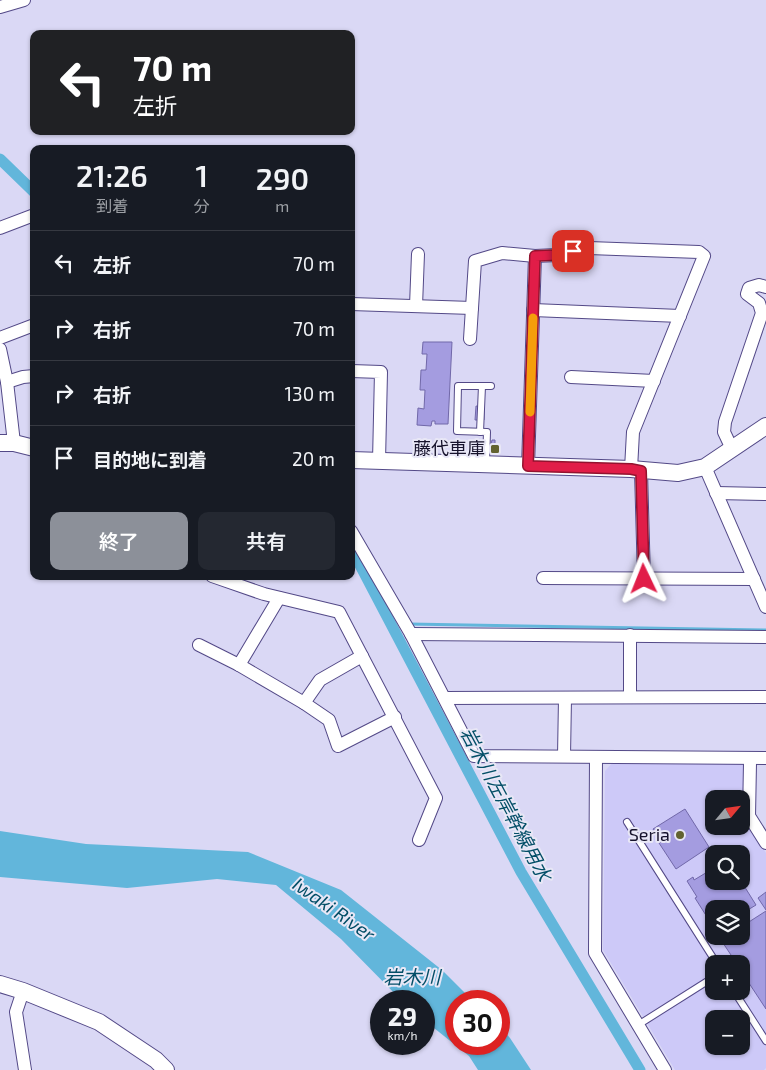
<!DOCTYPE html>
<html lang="ja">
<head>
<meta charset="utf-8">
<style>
	:root { --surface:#171b24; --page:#242831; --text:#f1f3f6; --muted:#9ea1a6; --line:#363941; --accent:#8c9099 }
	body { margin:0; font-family:"Exo 2","Noto Sans JP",sans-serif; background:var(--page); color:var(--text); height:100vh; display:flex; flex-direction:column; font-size:19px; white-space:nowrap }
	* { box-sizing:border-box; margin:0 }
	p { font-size:16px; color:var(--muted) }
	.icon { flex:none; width:28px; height:28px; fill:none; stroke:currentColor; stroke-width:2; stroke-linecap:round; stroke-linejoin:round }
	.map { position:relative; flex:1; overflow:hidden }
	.panel { position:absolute; left:30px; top:145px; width:325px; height:435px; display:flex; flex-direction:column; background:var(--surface); border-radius:10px; box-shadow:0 1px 4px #0004 }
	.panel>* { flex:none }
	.top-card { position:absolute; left:30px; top:30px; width:325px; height:105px; border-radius:10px; box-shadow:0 1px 4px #0004; background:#202124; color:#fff; overflow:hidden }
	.needle { width:32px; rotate:61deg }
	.controls { position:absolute; left:705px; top:790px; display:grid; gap:10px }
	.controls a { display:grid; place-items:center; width:45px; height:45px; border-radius:10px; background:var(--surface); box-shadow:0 1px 4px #0004; font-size:25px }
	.speed { position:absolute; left:370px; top:990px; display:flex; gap:10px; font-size:25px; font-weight:700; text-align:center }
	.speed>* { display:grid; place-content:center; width:65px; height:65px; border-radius:50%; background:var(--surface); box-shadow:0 1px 4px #0004; line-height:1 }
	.speed small { font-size:12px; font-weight:400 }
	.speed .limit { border:8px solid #d22; background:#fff; color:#111 }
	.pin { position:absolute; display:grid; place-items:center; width:42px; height:42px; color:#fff; margin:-21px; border-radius:10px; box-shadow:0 2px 8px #0006 }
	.me { position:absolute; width:55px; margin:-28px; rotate:358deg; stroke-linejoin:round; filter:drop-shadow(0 0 4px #0008) }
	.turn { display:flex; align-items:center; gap:18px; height:105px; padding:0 20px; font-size:22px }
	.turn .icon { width:65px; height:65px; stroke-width:2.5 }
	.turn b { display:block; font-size:35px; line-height:42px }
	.eta { display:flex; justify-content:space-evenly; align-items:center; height:85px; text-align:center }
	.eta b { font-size:30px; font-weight:600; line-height:35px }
	.action { display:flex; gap:10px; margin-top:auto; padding:10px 20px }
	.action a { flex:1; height:58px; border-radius:10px; background:var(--accent); color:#fff; font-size:20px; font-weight:600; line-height:58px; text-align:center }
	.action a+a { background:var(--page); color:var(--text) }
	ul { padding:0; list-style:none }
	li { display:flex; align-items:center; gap:15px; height:65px; padding:0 20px; border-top:1px solid var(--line) }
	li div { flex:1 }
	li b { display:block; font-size:19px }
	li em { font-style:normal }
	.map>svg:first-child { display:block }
</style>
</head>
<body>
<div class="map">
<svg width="766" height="1070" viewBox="0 0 766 1070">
	<rect width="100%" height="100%" fill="#dad8f5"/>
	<path fill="#cdc9f8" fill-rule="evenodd" d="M614,761L743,764L744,817L766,853V1068L764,1070H675L603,950L605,771ZM714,799H741V826H714ZM714,854H741V881H714ZM714,909H741V936H714ZM714,964H741V991H714ZM714,1019H741V1046H714Z"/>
	<path fill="#62b6db" d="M0,831L86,844L248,852L341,890L442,970L473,1001H456V1044H499V1026L510,1038L531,1070H478L469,1056L424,1020V1001H402L341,939L276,885L217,879L127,888L0,877Z"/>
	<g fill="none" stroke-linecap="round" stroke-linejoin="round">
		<path stroke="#62b6db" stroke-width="3" d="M409,624L766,630"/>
		<g stroke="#62b6db" stroke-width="11">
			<path d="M0,159L34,192"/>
			<path d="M351,548L521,872L640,1070"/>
		</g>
	</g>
	<g fill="#a49ce0" stroke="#7168a9">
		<path d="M423,342H452L448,424H435V421H432L431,426L417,425L418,408L424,409L425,390H420L421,370H426L427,354H422Z"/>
		<path d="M476,406L484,407V420H475Z"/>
		<path d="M492,440H495V452H489Z"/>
		<path d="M685,809L709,847L676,869L659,843L661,842L653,829Z"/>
		<path d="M714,868V881H741L756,905L741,914V909H714V928L695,898L697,897L687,881L693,877L694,880Z"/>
		<path d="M766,892V910L758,898Z"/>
		<path d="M766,911V1009L741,971V964H737L721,940L727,936H741V927Z"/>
	</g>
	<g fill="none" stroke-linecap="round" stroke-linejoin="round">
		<g stroke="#534987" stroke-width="8">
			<g id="service">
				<path d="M480,432L482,386"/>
				<path d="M486,463L487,432L457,431L458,386H491"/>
				<path d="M627,822L717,964"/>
				<path d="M734,991L766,1041"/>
				<path d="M638,1025L714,977"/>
			</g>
		</g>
		<g stroke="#534987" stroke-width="14">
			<g id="minor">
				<path d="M0,7L24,0"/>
				<path d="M0,228L34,215"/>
				<path d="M351,304L472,308"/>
				<path d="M416,306L418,254"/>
				<path d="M533,310L680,316"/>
				<path d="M0,338L34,325"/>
				<path d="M470,339L475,261L502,253L535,256L557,255L589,248L699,252L704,256L633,432L631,469"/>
				<path d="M0,349L7,382L14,443"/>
				<path d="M351,371L381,372L379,461"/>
				<path d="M571,377L654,381"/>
				<path d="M7,382L23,377L34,376"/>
				<path d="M732,449L724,432L725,422L762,313L759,303L747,294L749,288L759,285L766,287"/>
				<path d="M528,466L535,256"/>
				<path d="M705,467L766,607"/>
				<path d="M641,471L644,579"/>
				<path d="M716,493L766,494"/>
				<path d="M351,531L411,634L474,756L766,758"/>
				<path d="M212,576L264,594L339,612L436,798L419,840"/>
				<path d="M543,578L754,579"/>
				<path d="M411,634L766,637"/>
				<path d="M630,635V697"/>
				<path d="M199,645L239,665L304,703L329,720L338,746L395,717"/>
				<path d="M239,665L279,598"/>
				<path d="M445,698L766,697"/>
				<path d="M304,703L320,680L362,656"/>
				<path d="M564,756L565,698"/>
				<path d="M596,757L595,953L665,1070"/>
				<path d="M750,763L749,816L766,843"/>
				<path d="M23,991L16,1012L25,1070"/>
			</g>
		</g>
		<g stroke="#534987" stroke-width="18">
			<g id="tertiary">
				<path d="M0,443H14L34,448"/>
				<path d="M351,460L631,469L678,473L705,467L766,426"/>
				<path d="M0,984L23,991L99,1022L156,1060L166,1070"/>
			</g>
		</g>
		<use href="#service" stroke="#fff" stroke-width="6"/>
		<use href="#minor" stroke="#fff" stroke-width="12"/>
		<use href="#tertiary" stroke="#fff" stroke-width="16"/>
	</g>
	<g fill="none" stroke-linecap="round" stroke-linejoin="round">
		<g stroke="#92132f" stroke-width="12">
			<path id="route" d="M573,251L556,255L535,256L528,466L631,469L641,471L644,579"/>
		</g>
		<use href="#route" stroke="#e11d48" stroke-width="9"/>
		<path stroke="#f59e0b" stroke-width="9" d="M530,412L533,318"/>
	</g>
	<g fill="#626230" stroke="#e8e7f6" stroke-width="2">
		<rect x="490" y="444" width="10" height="10" rx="2.5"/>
		<circle cx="680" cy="835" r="5"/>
	</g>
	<g text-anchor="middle" stroke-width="4" stroke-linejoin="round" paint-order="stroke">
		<g font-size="18" fill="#17132c" stroke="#e8e7f6" text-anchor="end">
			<text x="485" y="455">藤代車庫</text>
			<text x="670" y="841">Seria</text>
		</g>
		<g font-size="19" font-style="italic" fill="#034e67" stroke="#e8e7f6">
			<text transform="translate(506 804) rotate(62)" y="7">岩木川左岸幹線用水</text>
			<text transform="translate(334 909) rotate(35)" y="7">Iwaki River</text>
			<text x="412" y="984">岩木川</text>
		</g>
	</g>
</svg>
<div class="controls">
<a><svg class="needle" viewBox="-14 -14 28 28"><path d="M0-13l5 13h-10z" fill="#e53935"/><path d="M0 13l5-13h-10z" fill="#9ea1a6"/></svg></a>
<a><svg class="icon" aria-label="search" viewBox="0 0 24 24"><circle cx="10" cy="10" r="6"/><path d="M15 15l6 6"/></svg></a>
<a><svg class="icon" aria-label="layers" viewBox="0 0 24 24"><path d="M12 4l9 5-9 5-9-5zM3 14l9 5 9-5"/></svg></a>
<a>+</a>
<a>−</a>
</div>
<div class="speed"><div>29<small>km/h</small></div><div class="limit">30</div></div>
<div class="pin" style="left:573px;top:251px;background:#d93025"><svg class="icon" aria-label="arrive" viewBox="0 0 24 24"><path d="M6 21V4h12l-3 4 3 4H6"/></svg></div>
<svg class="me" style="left:644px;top:579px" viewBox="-20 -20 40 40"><path d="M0-17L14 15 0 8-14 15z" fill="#e11d48" stroke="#fff" stroke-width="4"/></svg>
<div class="top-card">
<div class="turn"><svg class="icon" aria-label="left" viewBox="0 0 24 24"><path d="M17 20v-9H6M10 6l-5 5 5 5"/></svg><div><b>70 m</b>左折</div></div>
</div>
<section class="panel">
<div class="eta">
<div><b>21:26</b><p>到着</p></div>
<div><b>1</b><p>分</p></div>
<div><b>290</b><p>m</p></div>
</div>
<ul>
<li><svg class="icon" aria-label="left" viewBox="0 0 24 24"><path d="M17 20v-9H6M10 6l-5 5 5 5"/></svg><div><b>左折</b></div><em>70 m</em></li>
<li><svg class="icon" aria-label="right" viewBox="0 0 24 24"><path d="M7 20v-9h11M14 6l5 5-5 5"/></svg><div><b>右折</b></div><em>70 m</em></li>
<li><svg class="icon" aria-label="right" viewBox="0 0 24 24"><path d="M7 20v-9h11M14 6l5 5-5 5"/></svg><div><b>右折</b></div><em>130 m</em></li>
<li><svg class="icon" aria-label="arrive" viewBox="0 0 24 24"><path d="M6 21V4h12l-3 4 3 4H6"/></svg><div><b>目的地に到着</b></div><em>20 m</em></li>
</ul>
<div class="action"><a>終了</a><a>共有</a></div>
</section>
</div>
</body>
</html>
